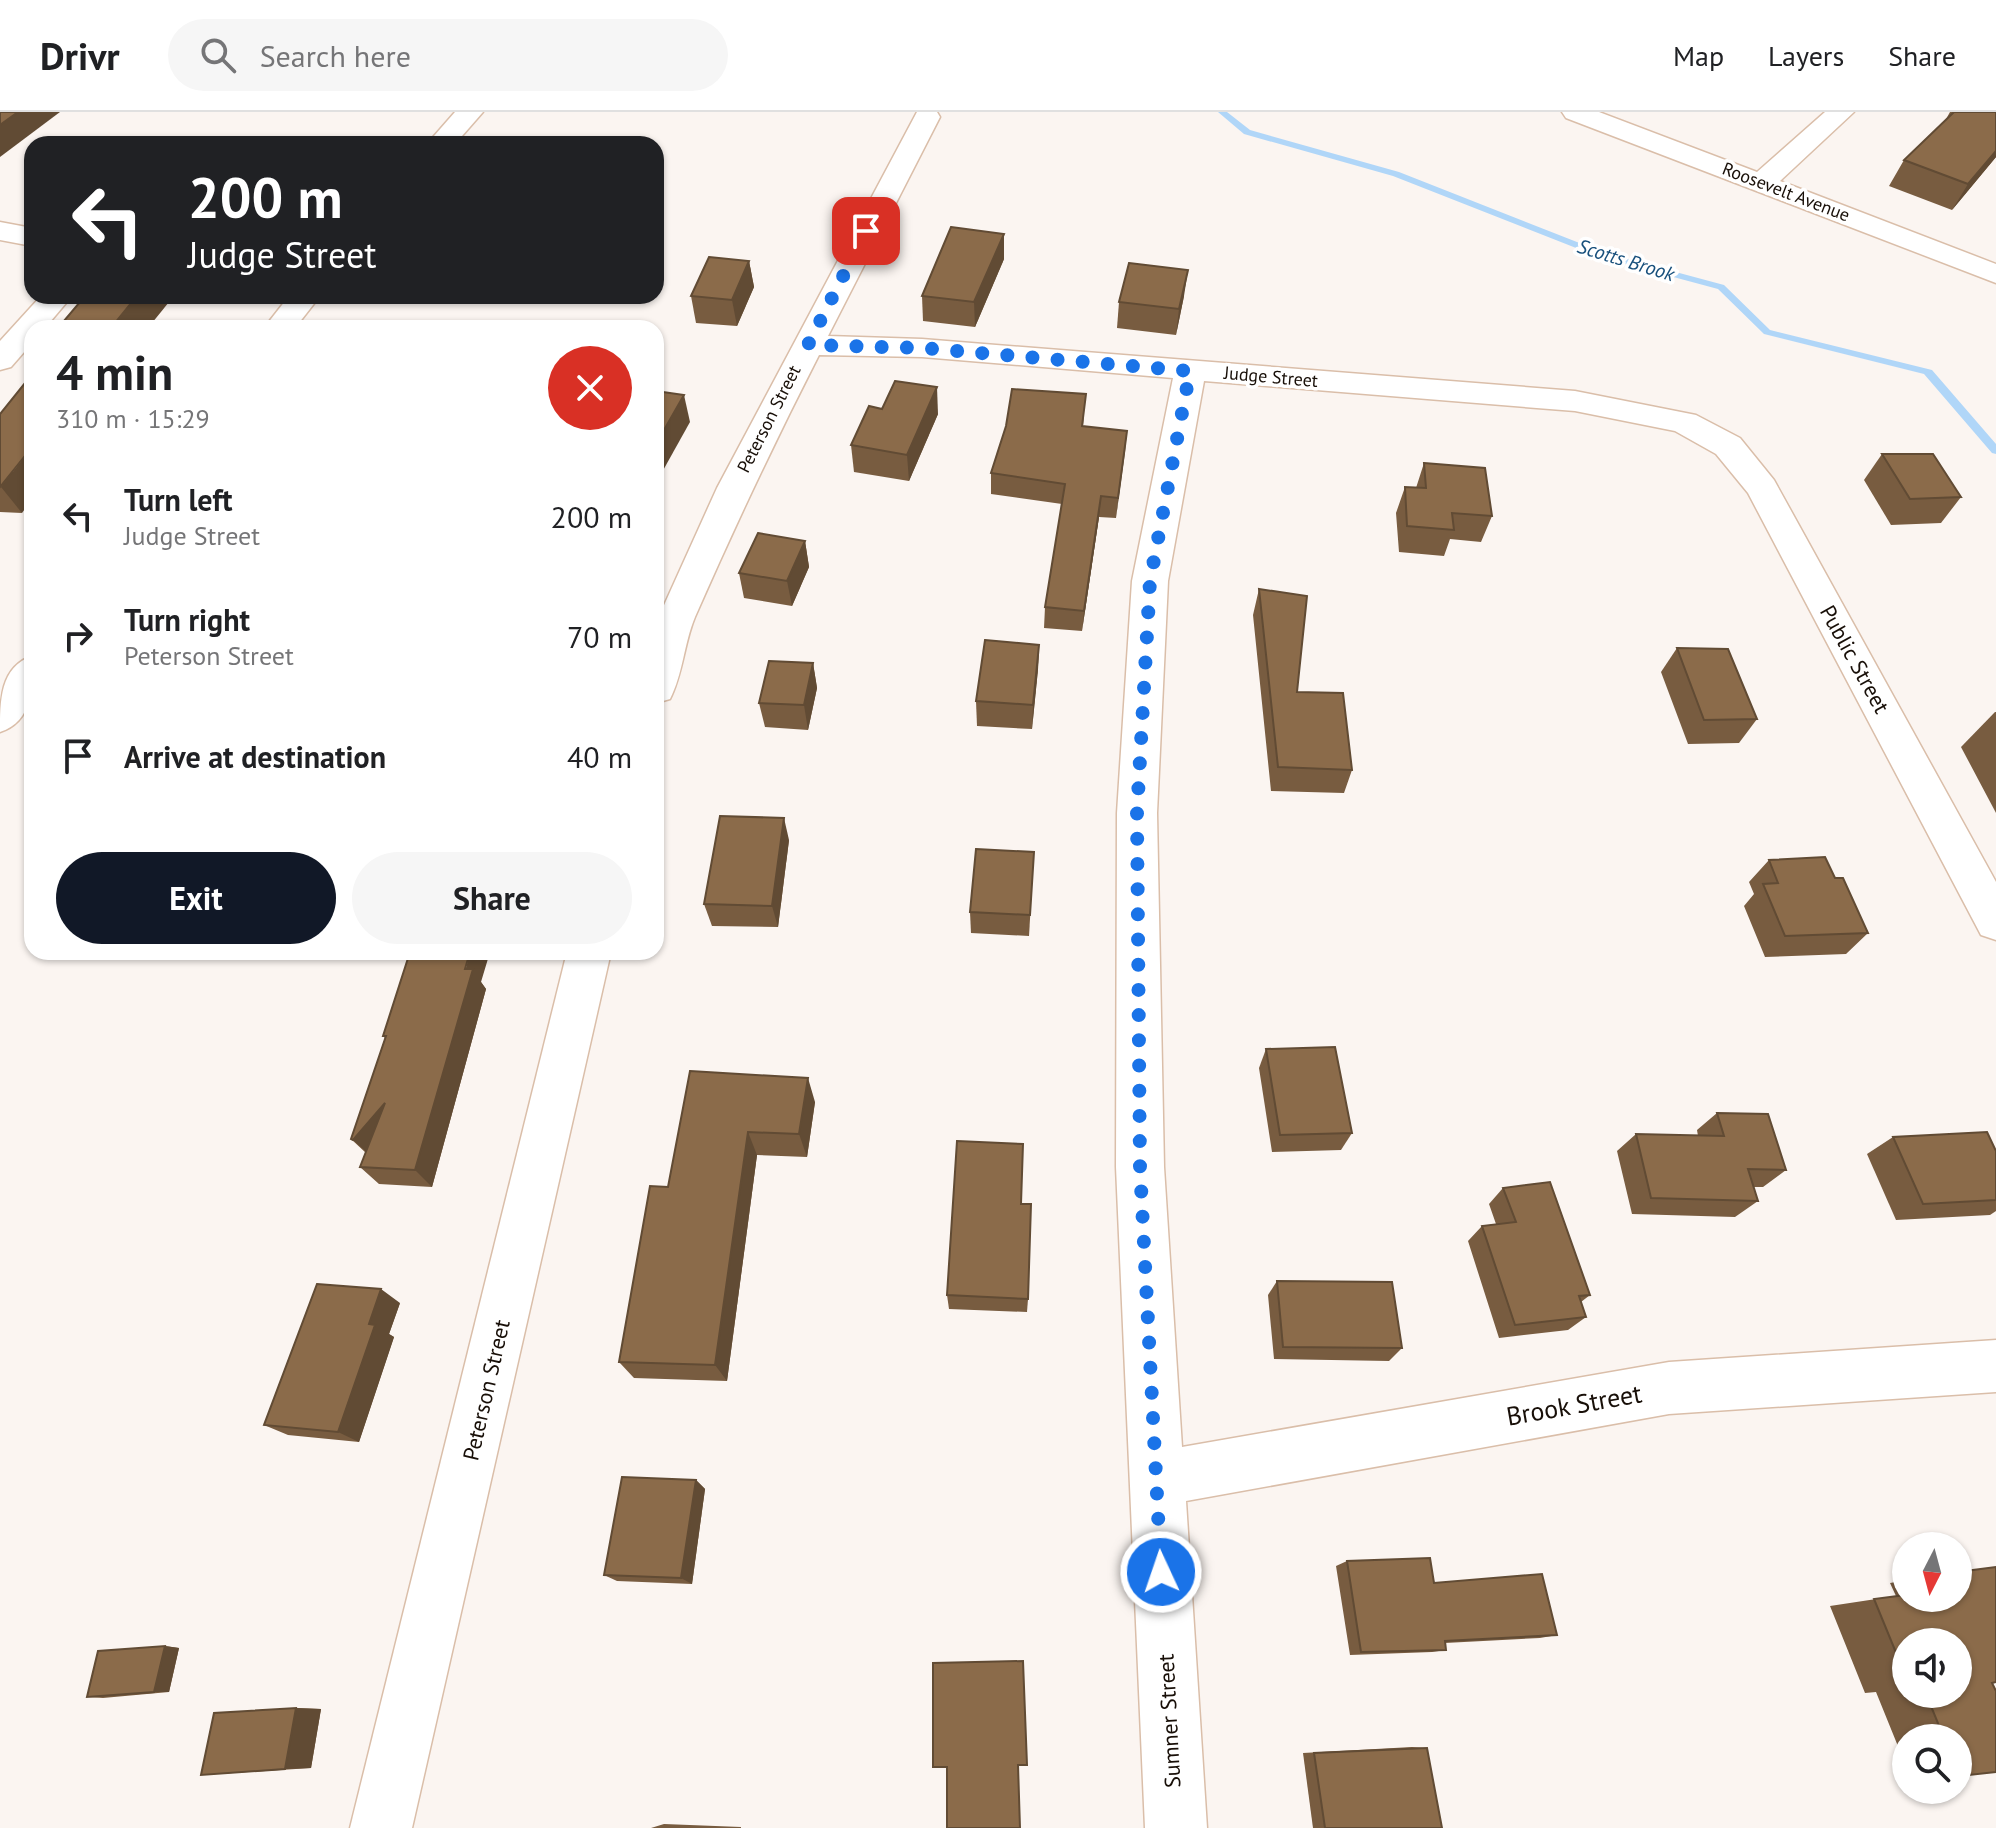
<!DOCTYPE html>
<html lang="en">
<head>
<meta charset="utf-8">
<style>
	:root { --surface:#fff; --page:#f6f6f6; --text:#202124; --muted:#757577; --line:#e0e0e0; --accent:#111827 }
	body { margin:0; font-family:"PT Sans",sans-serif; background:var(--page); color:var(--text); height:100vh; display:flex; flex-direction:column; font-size:30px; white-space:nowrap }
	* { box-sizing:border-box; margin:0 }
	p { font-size:26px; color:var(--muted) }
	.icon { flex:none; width:44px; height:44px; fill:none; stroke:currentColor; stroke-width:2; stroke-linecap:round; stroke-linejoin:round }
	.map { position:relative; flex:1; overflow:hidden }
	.sheet { position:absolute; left:24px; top:208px; width:640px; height:640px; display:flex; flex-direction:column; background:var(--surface); border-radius:24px; box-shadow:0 2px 6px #0004 }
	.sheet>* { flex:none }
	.hud { position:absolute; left:24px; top:24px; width:640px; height:168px; border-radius:24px; box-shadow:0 2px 6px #0004; background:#202124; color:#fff; overflow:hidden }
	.needle { width:52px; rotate:186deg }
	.tools { position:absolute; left:1892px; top:1420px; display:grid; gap:16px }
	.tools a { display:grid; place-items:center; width:80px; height:80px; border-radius:50%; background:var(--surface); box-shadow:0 2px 6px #0004; font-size:40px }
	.pin { position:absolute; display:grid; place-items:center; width:68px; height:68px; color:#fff; margin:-34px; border-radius:16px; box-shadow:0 4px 12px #0006 }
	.me { position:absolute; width:88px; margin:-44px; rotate:357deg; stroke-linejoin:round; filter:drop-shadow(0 0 6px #0008) }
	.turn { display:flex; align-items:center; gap:28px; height:168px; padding:0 32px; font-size:36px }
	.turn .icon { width:104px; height:104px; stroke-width:2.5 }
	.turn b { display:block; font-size:56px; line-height:68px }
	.round { display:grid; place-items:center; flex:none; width:84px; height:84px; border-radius:42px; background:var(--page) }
	.headline { display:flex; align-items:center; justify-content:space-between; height:136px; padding:0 32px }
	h1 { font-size:48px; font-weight:700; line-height:60px }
	.button { display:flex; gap:16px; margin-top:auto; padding:16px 32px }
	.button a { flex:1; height:92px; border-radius:48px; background:var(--accent); color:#fff; font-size:32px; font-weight:700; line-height:92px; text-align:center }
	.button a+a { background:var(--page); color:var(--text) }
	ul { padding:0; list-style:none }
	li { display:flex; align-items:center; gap:24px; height:120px; padding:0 32px }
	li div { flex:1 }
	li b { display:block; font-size:30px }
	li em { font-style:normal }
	header { display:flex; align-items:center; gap:48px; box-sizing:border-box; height:112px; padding:0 40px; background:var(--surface); border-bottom:2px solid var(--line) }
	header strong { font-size:38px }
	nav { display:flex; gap:44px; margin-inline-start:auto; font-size:28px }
	.search { width:560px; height:72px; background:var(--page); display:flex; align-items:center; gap:20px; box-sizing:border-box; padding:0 28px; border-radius:44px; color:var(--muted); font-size:30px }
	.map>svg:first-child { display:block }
</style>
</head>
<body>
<header>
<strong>Drivr</strong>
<div class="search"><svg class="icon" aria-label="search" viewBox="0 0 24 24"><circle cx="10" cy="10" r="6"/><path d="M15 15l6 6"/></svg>Search here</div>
<nav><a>Map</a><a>Layers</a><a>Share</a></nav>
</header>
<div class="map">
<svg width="1996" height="1716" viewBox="0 0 1996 1716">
	<rect width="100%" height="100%" fill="#fbf5f1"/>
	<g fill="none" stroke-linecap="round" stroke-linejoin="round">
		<path fill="#b0d6f8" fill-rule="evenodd" d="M1218,0H1227L1250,18L1399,60L1605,141L1724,173L1770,218L1932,258L1996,332V342L1992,341L1924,262L1764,222L1718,177L1599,145L1393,64L1244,22Z"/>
		<g stroke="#dabea9" stroke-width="3">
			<g id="minor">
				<path d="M455,0H483L455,32H427Z"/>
				<path d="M917,0H937L940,5L828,224L922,227L1575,279L1696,303L1740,326L1774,368L1996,770V828L1981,823L1748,381L1716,342L1675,319L1575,299L1204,269L1168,469L1157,701L1164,1055L1182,1335L1669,1250L1996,1228V1280L1669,1302L1186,1389L1207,1716H1145L1116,1055L1117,701L1132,469L1173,266L922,245L819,243C775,329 734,416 695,505C684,531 683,562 670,587L656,591V511L717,376Z"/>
				<path d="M1562,0H1599L1757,60L1825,0H1854L1780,69L1996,152V171L1566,6Z"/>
				<path d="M0,110L32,116V134L0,128Z"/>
				<path d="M41,184H72L45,216H32V231L11,255L0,258V229Z"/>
				<path d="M289,184H320L295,216H264Z"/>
				<path d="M32,544C32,574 34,609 0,620C0,589 0,555 32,544Z"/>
				<path d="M567,840H611L412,1716H350Z"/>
			</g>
		</g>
		<use href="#minor" fill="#fff" fill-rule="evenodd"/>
	</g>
	<g fill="#785c40" fill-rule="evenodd">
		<path d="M1950,0H1996V45L1952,98L1889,74L1904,48L1945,9Z"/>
		<path d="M1004,122V147L975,215L923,209L922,184Z"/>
		<path d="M749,149L754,175L737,214L696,211L691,184Z"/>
		<path d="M1184,184L1176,223L1117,216L1119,190Z"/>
		<path d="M882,297L938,302L909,369L854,360L851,333Z"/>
		<path d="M0,302L22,401L0,400Z"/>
		<path d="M1084,303L1083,315L1127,319L1116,406L1099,405L1082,519L1044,516L1045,495L1062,392L991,382V361Z"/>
		<path d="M1882,342L1961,385L1941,411L1891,413L1864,368Z"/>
		<path d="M1424,351L1492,404L1481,430L1450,427L1444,444L1399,440L1396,401L1405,375L1416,376Z"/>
		<path d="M805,429L809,455L792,494L744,486L739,461Z"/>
		<path d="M1259,477L1297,580L1352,658L1344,681L1271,679L1253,503Z"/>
		<path d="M1039,533L1038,557L1032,617L977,614L976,589Z"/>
		<path d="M1677,536L1757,607L1739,631L1688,632L1661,560Z"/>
		<path d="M813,551L817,576L808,618L765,615L759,591Z"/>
		<path d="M1995,600H1996V701L1961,635Z"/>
		<path d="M789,728L778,815L712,814L704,792Z"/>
		<path d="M1034,740L1029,824L971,821L970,800Z"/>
		<path d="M1769,748L1835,766L1868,821L1846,842L1765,845L1744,794L1754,782L1749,770Z"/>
		<path d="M481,870L486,877L432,1075L379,1072L360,1055L366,1041L351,1027L385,926L383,924Z"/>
		<path d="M1266,937L1352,1021L1341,1038L1272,1040L1259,956Z"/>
		<path d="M690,959L815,990L807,1045L757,1043L727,1269L634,1266L619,1250L668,1075Z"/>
		<path d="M1717,1001L1786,1058L1763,1075H1753L1758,1089L1735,1105L1632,1102L1617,1039L1636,1022L1698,1024L1697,1018Z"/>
		<path d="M1893,1025L1996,1039V1099L1990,1103L1896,1108L1867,1042Z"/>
		<path d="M1503,1076L1590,1183L1581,1190L1586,1205L1568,1218L1499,1226L1468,1129L1482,1114L1496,1112L1489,1092Z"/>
		<path d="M1021,1092L1028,1187L1027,1200L949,1197L947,1183Z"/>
		<path d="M1277,1169L1402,1236L1389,1249L1274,1247L1268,1183Z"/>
		<path d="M400,1191L389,1222L394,1225L359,1330L288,1323L264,1313Z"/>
		<path d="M696,1368L705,1377L692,1472L617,1469L604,1463Z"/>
		<path d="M1347,1449L1434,1471L1557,1523L1540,1526L1445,1531L1446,1538L1432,1540L1350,1543L1336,1454Z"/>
		<path d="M1906,1468V1486L1992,1571L1996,1660L1958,1664V1626H1906V1654L1876,1580L1865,1581L1830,1494L1896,1484L1890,1471ZM1906,1530L1958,1582H1906Z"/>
		<path d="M165,1534L179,1536L169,1580L103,1586L87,1585Z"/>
		<path d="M296,1596L321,1597L311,1656L201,1663Z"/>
		<path d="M1412,1635L1427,1636L1442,1716H1313L1303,1641Z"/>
		<path d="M664,1712L741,1715V1716H651Z"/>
	</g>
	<g fill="#614b34">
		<path d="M18,0H60L0,45V13Z"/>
		<path d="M1996,39V45L1952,98L1968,72Z"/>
		<path d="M1004,122V147L975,215L974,190Z"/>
		<path d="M749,149L754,175L737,214L732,188Z"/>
		<path d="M1188,158L1184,184L1176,223L1179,197Z"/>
		<path d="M137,184H165L169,190L148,216H111Z"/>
		<path d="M937,275L938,302L909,369L907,343Z"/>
		<path d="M684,283L690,310L656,371V332Z"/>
		<path d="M1127,319L1125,340L1116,406L1118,386Z"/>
		<path d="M32,335V387L22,401L1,375Z"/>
		<path d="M1101,384L1099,405L1082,519L1084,499Z"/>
		<path d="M805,429L809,455L792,494L787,469Z"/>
		<path d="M1039,533L1038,557L1032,617L1033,593Z"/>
		<path d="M813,551L817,576L808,618L804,593Z"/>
		<path d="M784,706L789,728L778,815L772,794Z"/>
		<path d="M470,840H490L481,870L486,877L432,1075L415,1058Z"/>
		<path d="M808,966L815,990L807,1045L799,1022Z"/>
		<path d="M385,991L372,1045L353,1028Z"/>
		<path d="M748,1020L757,1043L727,1269L715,1253Z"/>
		<path d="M381,1177L400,1191L389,1222L394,1225L359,1330L338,1320L369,1212Z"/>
		<path d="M696,1368L705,1377L692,1472L681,1466Z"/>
		<path d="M165,1534L179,1536L169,1580H154Z"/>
		<path d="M296,1596L321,1597L311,1656L285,1657Z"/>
	</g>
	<g fill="#8b6b4a" stroke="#614b34" stroke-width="2">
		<path d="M0,0H18L0,13Z"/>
		<path d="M1954,0H1996V39L1968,72L1904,48Z"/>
		<path d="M116,29L147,32H122Z"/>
		<path d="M951,115L1004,122L974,190L922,184Z"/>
		<path d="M709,145L749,149L732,188L691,184Z"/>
		<path d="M1129,151L1188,158L1179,197L1119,190Z"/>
		<path d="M85,184H137L111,216H58Z"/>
		<path d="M29,266H32V335L0,375V302Z"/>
		<path d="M895,269L937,275L907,343L851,333L869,294L882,297Z"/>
		<path d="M1012,277L1086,282L1082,314L1127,319L1118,386L1101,384L1084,499L1045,495L1065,372L991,361L1006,314Z"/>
		<path d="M656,279L684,283L656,332Z"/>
		<path d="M1882,342H1933L1961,385L1910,387Z"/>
		<path d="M1424,351L1485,356L1492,404L1452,401L1454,418L1407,414L1405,375L1426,376Z"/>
		<path d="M758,421L805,429L787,469L739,461Z"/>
		<path d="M1259,477L1307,484L1297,580L1343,581L1352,658L1278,655Z"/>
		<path d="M985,528L1039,533L1033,593L976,589Z"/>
		<path d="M1677,536L1728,537L1757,607L1704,608Z"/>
		<path d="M769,549L813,551L804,593L759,591Z"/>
		<path d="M720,704L784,706L772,794L704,792Z"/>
		<path d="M976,737L1034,740L1030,803L970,800Z"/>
		<path d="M1825,745L1835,766H1843L1868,821L1785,824L1763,772L1778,771L1769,748Z"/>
		<path d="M410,840H470L465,857H473L415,1058L360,1055L385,991L353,1028L351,1027L386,924H383Z"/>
		<path d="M1335,935L1352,1021L1280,1023L1266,937Z"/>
		<path d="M690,959L808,966L799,1022L748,1020L715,1253L619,1250L650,1074L668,1075Z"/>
		<path d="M1717,1001L1768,1002L1786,1058L1748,1057L1758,1089L1651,1086L1636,1022L1724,1024Z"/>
		<path d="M1987,1020L1996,1039V1088L1923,1092L1893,1025Z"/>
		<path d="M957,1029L1023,1032L1021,1092H1031L1028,1187L947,1183Z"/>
		<path d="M1550,1070L1590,1183L1579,1184L1586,1205L1515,1213L1482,1114L1516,1110L1503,1076Z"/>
		<path d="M1277,1169L1392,1170L1402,1236L1283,1235Z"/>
		<path d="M317,1172L381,1177L369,1212L375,1213L338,1320L264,1313Z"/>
		<path d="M622,1365L696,1368L681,1466L604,1463Z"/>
		<path d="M1430,1446L1434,1471L1542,1462L1557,1523L1445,1529L1446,1538L1361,1540L1347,1449Z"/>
		<path d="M1996,1455V1570L1992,1571L1996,1579V1660L1960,1664L1958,1659V1626H1944L1926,1582H1958V1530H1906V1565L1874,1487L1906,1483V1486H1958V1460Z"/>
		<path d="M165,1534L154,1580L87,1585L98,1539Z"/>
		<path d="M1023,1549L1027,1653H1018L1020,1716H947V1655H933V1551Z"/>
		<path d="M296,1596L285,1657L201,1663L214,1601Z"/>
		<path d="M1427,1636L1442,1716H1325L1314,1641Z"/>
	</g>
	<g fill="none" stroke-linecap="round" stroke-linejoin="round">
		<path stroke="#1a73e8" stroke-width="14" stroke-dasharray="0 25.2" d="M866,119L808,233L922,236L1190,259L1150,469L1137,701L1140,1055L1161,1460"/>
	</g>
	<g text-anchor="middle" stroke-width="7" stroke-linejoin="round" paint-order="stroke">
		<g font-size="18" fill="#180f08" stroke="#fff">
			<text transform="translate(1786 80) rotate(21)" y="6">Roosevelt Avenue</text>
			<text transform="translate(1271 265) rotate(5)" y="6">Judge Street</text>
			<text transform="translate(769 307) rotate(-63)" y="6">Peterson Street</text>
		</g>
		<g font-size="20" font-style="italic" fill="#18507c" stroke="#fff">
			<text transform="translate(1626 148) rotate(17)" y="7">Scotts Brook</text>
		</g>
		<g font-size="22" fill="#180f08" stroke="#fff">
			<text transform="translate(1855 547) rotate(61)" y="8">Public Street</text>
			<text transform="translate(486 1278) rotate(-77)" y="8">Peterson Street</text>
			<text transform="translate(1169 1609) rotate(-93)" y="8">Sumner Street</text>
		</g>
		<g font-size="26" fill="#180f08" stroke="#fff">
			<text transform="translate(1574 1293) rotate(-10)" y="9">Brook Street</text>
		</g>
	</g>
</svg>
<div class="tools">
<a><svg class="needle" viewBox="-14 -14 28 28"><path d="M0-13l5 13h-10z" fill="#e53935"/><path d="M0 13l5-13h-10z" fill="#757577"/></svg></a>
<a><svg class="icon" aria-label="sound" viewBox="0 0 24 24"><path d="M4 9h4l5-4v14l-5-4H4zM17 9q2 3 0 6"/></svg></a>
<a><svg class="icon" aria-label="search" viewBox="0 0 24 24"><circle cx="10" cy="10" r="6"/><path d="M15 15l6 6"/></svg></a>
</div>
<div class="pin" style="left:866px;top:119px;background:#d93025"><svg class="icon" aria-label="arrive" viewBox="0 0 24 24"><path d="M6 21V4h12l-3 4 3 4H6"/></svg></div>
<svg class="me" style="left:1161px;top:1460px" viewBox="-20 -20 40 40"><circle r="17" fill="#1a73e8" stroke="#fff" stroke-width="3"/><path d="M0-11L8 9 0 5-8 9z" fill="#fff"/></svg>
<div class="hud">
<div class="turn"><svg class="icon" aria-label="left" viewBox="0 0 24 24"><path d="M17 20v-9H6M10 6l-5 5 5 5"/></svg><div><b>200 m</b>Judge Street</div></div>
</div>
<section class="sheet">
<div class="headline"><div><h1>4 min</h1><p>310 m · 15:29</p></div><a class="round" style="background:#d93025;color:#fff"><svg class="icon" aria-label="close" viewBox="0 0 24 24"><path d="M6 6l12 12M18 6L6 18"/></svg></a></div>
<ul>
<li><svg class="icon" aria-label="left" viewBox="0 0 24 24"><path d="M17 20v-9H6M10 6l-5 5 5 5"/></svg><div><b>Turn left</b><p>Judge Street</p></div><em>200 m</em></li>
<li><svg class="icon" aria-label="right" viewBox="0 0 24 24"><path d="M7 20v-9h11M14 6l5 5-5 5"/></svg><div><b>Turn right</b><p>Peterson Street</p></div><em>70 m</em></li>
<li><svg class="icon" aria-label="arrive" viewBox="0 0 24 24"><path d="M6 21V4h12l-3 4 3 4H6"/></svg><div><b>Arrive at destination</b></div><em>40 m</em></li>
</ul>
<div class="button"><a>Exit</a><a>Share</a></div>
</section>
</div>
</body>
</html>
